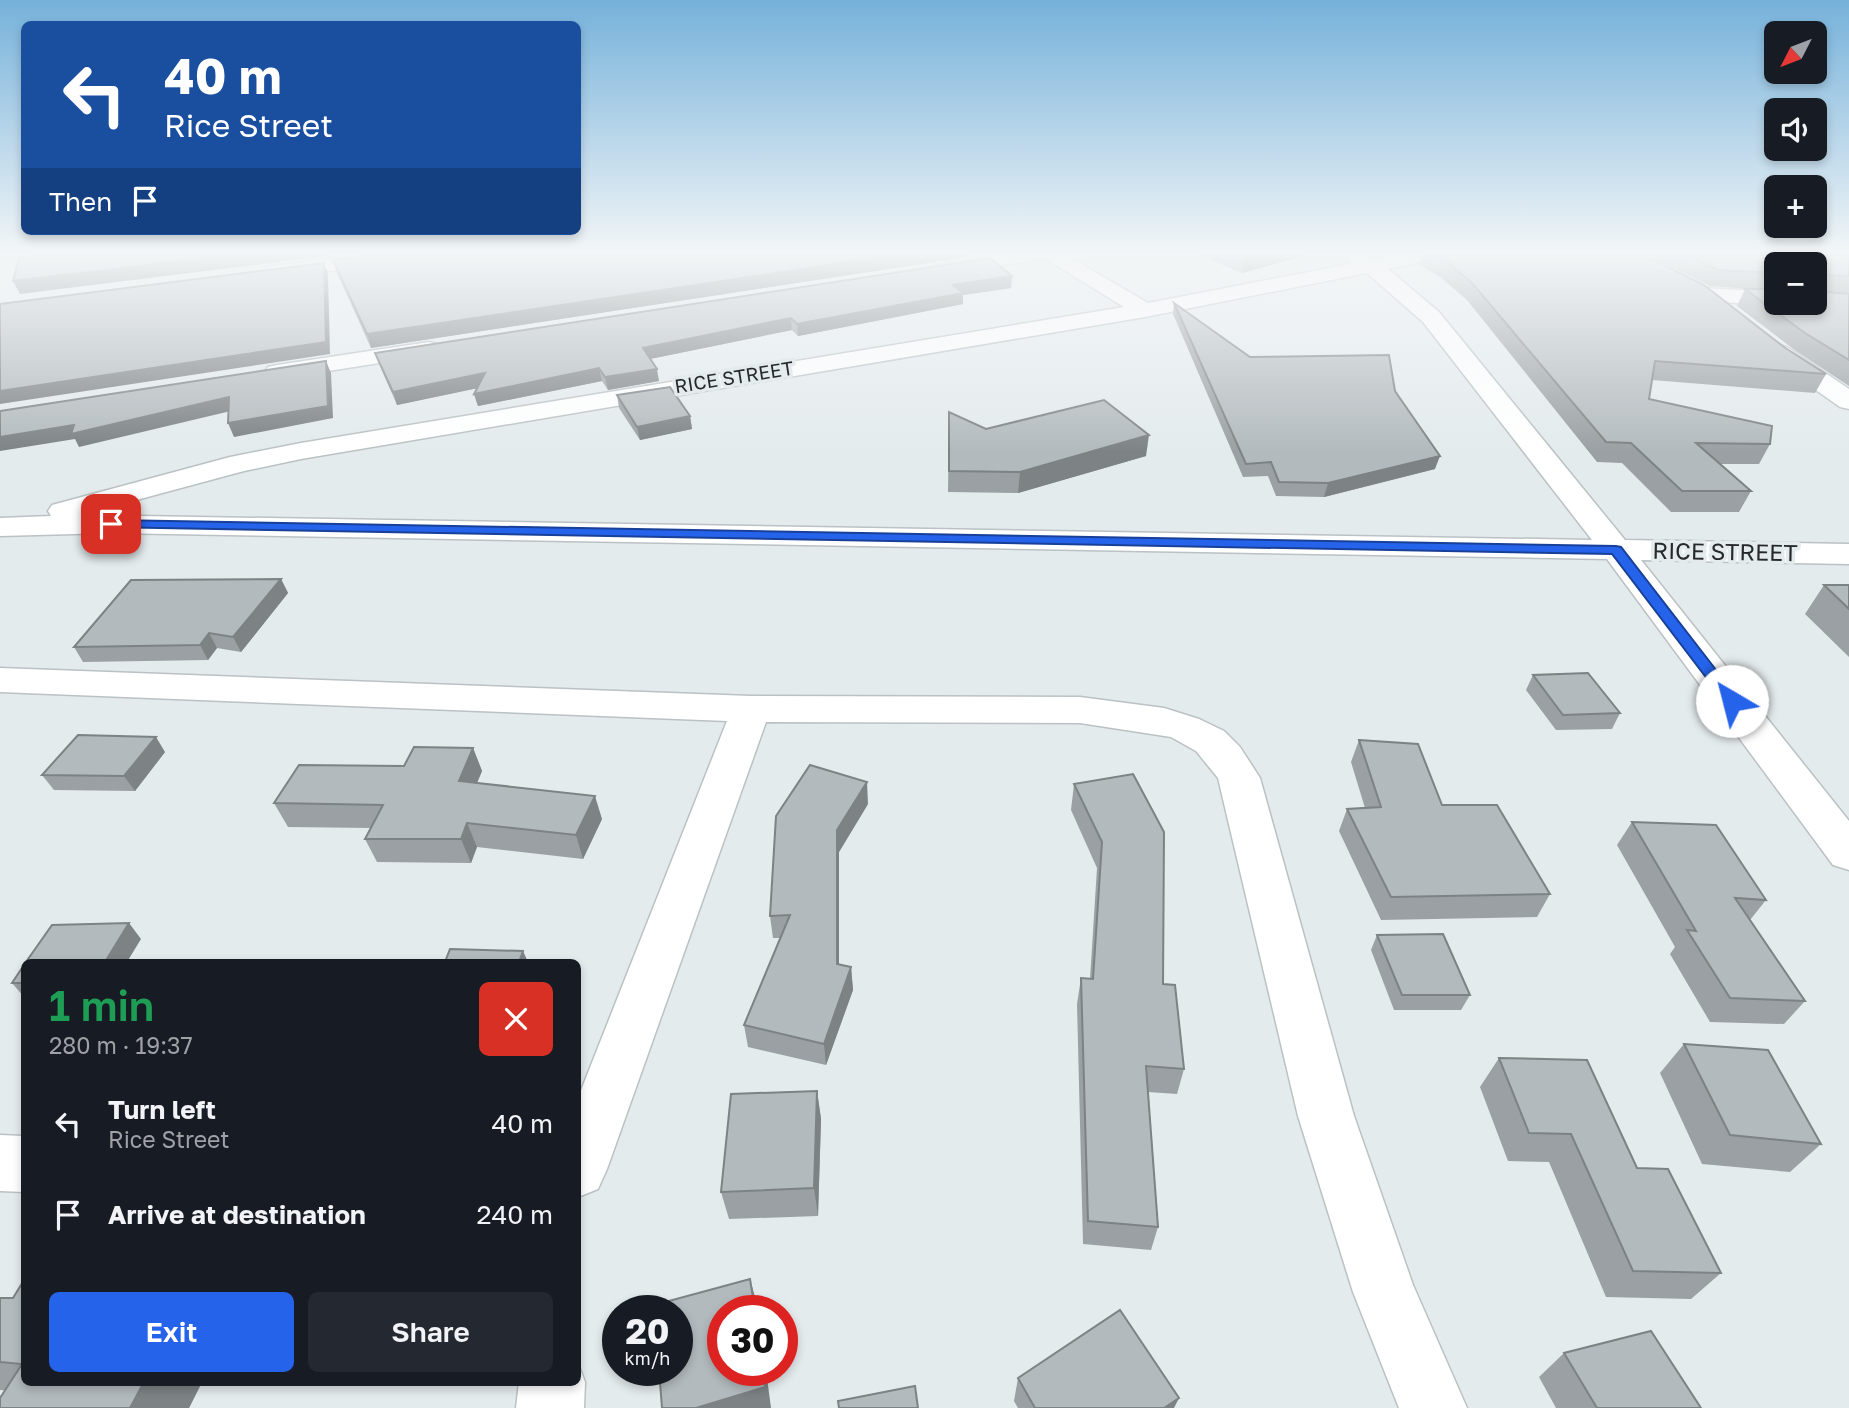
<!DOCTYPE html>
<html lang="en">
<head>
<meta charset="utf-8">
<style>
	:root { --surface:#171b24; --page:#242831; --text:#f1f3f6; --muted:#9ea1a6; --accent:#2563eb }
	body { margin:0; font-family:"Golos Text",sans-serif; background:var(--page); color:var(--text); height:100vh; display:flex; flex-direction:column; font-size:26px; white-space:nowrap }
	* { box-sizing:border-box; margin:0 }
	p { font-size:23px; color:var(--muted) }
	.icon { flex:none; width:38px; height:38px; fill:none; stroke:currentColor; stroke-width:2; stroke-linecap:round; stroke-linejoin:round }
	.map { position:relative; flex:1; overflow:hidden }
	.panel { position:absolute; left:21px; top:959px; width:560px; height:427px; display:flex; flex-direction:column; background:var(--surface); border-radius:10px; box-shadow:0 4px 10px #0003 }
	.panel>* { flex:none }
	.guide { position:absolute; left:21px; top:21px; width:560px; height:214px; border-radius:10px; box-shadow:0 4px 10px #0003; background:#1a4fa0; color:#fff; overflow:hidden }
	.needle { width:46px; rotate:228deg }
	.controls { position:absolute; left:1764px; top:21px; display:grid; gap:14px }
	.controls a { display:grid; place-items:center; width:63px; height:63px; border-radius:10px; background:var(--surface); box-shadow:0 4px 10px #0003; font-size:35px }
	.speed { position:absolute; left:602px; top:1295px; display:flex; gap:14px; font-size:35px; font-weight:700; text-align:center }
	.speed>* { display:grid; place-content:center; width:91px; height:91px; border-radius:50%; background:var(--surface); box-shadow:0 4px 10px #0003; line-height:1 }
	.speed small { font-size:18px; font-weight:400 }
	.speed .limit { border:10px solid #d22; background:#fff; color:#111 }
	.pin { position:absolute; display:grid; place-items:center; width:60px; height:60px; color:#fff; margin:-30px; border-radius:14px; box-shadow:0 4px 10px #0006 }
	.me { position:absolute; width:77px; margin:-38px; rotate:323deg; stroke-linejoin:round; filter:drop-shadow(0 0 5px #0008) }
	.turn { display:flex; align-items:center; gap:24px; height:147px; padding:0 28px; font-size:32px }
	.turn .icon { width:91px; height:91px; stroke-width:2.5 }
	.turn b { display:block; font-size:49px; line-height:60px }
	.then { display:flex; align-items:center; height:66px; padding:0 28px; background:#0003; gap:14px; font-size:26px }
	.round { display:grid; place-items:center; flex:none; width:74px; height:74px; border-radius:10px; background:var(--page) }
	.head { display:flex; align-items:center; justify-content:space-between; height:119px; padding:0 28px }
	h1 { font-size:42px; font-weight:600; line-height:52px; color:#1e9e55 }
	.action { display:flex; gap:14px; margin-top:auto; padding:14px 28px }
	.action a { flex:1; height:80px; border-radius:10px; background:var(--accent); color:#fff; font-size:28px; font-weight:600; line-height:80px; text-align:center }
	.action a+a { background:var(--page); color:var(--text) }
	ul { padding:0; list-style:none }
	li { display:flex; align-items:center; gap:21px; height:91px; padding:0 28px }
	li div { flex:1 }
	li b { display:block; font-size:26px }
	li em { font-style:normal }
	.map>svg:first-child { display:block }
</style>
</head>
<body>
<div class="map">
<svg width="1849" height="1408" viewBox="0 0 1849 1408">
	<rect width="100%" height="100%" fill="#e4ebed"/>
	<g fill="none" stroke-linecap="round" stroke-linejoin="round">
		<g stroke="#bbc1c4" stroke-width="3">
			<g id="minor">
				<path d="M360,255H417L414,259L407,261L273,278L266,276L263,272L266,268L273,266Z"/>
				<path d="M999,255H1066L1148,303L1350,264L1347,259L1350,255H1365L1373,259L1395,255H1436L1433,259L1388,269L1439,312L1625,540L1849,544V564L1641,560L1849,821V870L1833,865L1607,559L111,533L0,536V518L51,516L48,511L52,505L230,457L301,443L1124,307L1044,258L942,276L935,274L932,270L935,266L942,264ZM1367,273L1423,322L1592,540L81,515L244,471L301,459L1145,317Z"/>
				<path d="M1705,288L1776,292V303H1784L1776,306L1697,300L1694,295L1697,290Z"/>
				<path d="M429,342L437,344L441,349L437,354L277,379L268,377L265,372L268,367L277,365Z"/>
				<path d="M1778,345L1787,347L1849,389V409L1840,407L1769,357L1766,352L1769,347Z"/>
				<path d="M0,668L751,696L1080,697L1164,708L1199,719L1224,731L1240,747L1260,778L1354,1116L1413,1285L1467,1408H1399L1353,1292L1298,1116L1218,778L1196,751L1171,737L1080,723L766,722L607,1169L598,1189L578,1197V1098L727,721L0,692Z"/>
				<path d="M0,1135L24,1136V1192L0,1191Z"/>
				<path d="M578,1364L585,1382L584,1408H516L519,1382H578Z"/>
			</g>
		</g>
		<use href="#minor" fill="#fff" fill-rule="evenodd"/>
	</g>
	<g fill="#9aa0a3" fill-rule="evenodd">
		<path d="M371,255H973V256L371,348L337,273L333,260Z"/>
		<path d="M1199,255H1307L1242,273Z"/>
		<path d="M1422,255H1644L1826,374L1815,393L1652,380L1649,399L1770,444L1759,464H1720L1751,491L1739,512H1671L1622,463L1597,462L1467,300L1439,276L1419,265Z"/>
		<path d="M1647,255H1849V386L1796,351L1737,306L1745,289H1749L1710,286ZM1776,264H1815V303H1776Z"/>
		<path d="M1012,276L1011,288L963,295V304L798,336L792,330L650,359L659,381L608,390L602,381L478,406L474,394L477,388L397,405L380,366L375,353Z"/>
		<path d="M1174,303L1250,357L1395,391L1435,469L1324,497L1276,496L1268,476L1243,477L1173,314Z"/>
		<path d="M617,395L690,416L692,429L640,440L619,408Z"/>
		<path d="M949,412L986,429L1146,456L1018,493L948,492Z"/>
		<path d="M281,579L288,593L241,652L217,648L208,660L83,662L74,647Z"/>
		<path d="M1824,585H1849V657L1805,614Z"/>
		<path d="M1533,675L1620,713L1612,729L1556,730L1526,690Z"/>
		<path d="M1359,740L1442,805L1550,894L1537,917L1381,920L1339,831L1347,809L1365,808L1351,762Z"/>
		<path d="M473,748L482,771L477,783L602,819L583,859L477,847L471,863L377,862L365,839L371,828L288,827L274,803L404,766Z"/>
		<path d="M165,752L135,791L54,790L42,775Z"/>
		<path d="M1133,774L1163,984L1184,1069L1177,1094L1148,1092L1158,1227L1151,1250L1083,1244L1077,1004L1081,978L1090,979L1097,868L1071,810L1074,784Z"/>
		<path d="M868,804L839,852V965L851,967L853,990L826,1065L748,1047L744,1025L780,938H773L770,916Z"/>
		<path d="M1632,822L1766,900L1750,920L1805,1001L1784,1024L1710,1022L1670,954L1675,947L1617,845Z"/>
		<path d="M1377,935L1470,995L1461,1010H1394L1371,950Z"/>
		<path d="M24,965V997L12,983Z"/>
		<path d="M1684,1044L1821,1144L1790,1172L1702,1164L1660,1073Z"/>
		<path d="M1499,1058L1637,1168L1721,1273L1691,1299L1606,1297L1549,1162L1508,1161L1480,1087Z"/>
		<path d="M817,1091L821,1119L818,1216L729,1219L721,1192Z"/>
		<path d="M0,1298H13L24,1382H202L189,1408L0,1390Z"/>
		<path d="M1564,1353L1701,1408H1556L1539,1377Z"/>
		<path d="M1018,1378L1174,1408H1018L1014,1401Z"/>
	</g>
	<g fill="#7d8284">
		<path d="M229,255H327V256L20,294L13,281Z"/>
		<path d="M896,255H973V256L371,348L367,334Z"/>
		<path d="M1250,255H1307L1242,273L1245,256Z"/>
		<path d="M324,263L328,274L330,354L0,404V391Z"/>
		<path d="M1012,276L1011,288L963,295V304L798,336L797,324L953,285Z"/>
		<path d="M1822,283L1815,296V285Z"/>
		<path d="M791,318L792,330L645,360L643,348Z"/>
		<path d="M326,361L331,373L333,418L234,437L228,423Z"/>
		<path d="M599,368L602,381L478,406L474,394Z"/>
		<path d="M657,369L659,381L608,390L605,377Z"/>
		<path d="M485,373L488,386L397,405L393,392Z"/>
		<path d="M229,397L235,410L79,447L75,439L0,451V437Z"/>
		<path d="M690,416L692,429L640,440L637,427Z"/>
		<path d="M1149,435L1146,456L1018,493L1020,472Z"/>
		<path d="M1440,456L1435,469L1324,497L1328,483Z"/>
		<path d="M281,579L288,593L241,652L233,637Z"/>
		<path d="M209,633L217,648L208,660L200,645Z"/>
		<path d="M156,737L165,752L135,791L124,776Z"/>
		<path d="M473,748L482,771L468,804L459,781Z"/>
		<path d="M867,782L868,804L839,852V987L837,964V830Z"/>
		<path d="M595,796L602,819L583,859L576,835Z"/>
		<path d="M467,823L477,847L471,863L461,839Z"/>
		<path d="M129,923L141,939L127,962H105Z"/>
		<path d="M523,951L528,962H519Z"/>
		<path d="M851,967L853,990L826,1065L824,1044Z"/>
		<path d="M817,1091L821,1119L818,1216L814,1188Z"/>
		<path d="M750,1279L757,1304L758,1311H755Z"/>
		<path d="M763,1370H766L771,1408H696Z"/>
		<path d="M144,1382H202L189,1408H130Z"/>
		<path d="M1179,1398L1174,1408H1164Z"/>
	</g>
	<g fill="#b3babd" stroke="#7d8284" stroke-width="2">
		<path d="M35,255H229L13,281L19,258L35,256Z"/>
		<path d="M371,255H896L367,334L333,260Z"/>
		<path d="M1436,255H1644L1704,285L1784,347L1826,374L1655,361L1649,399L1772,426L1770,444L1696,443L1751,491H1682L1631,443L1606,442L1472,283L1444,259Z"/>
		<path d="M1687,255H1849V276L1824,275L1822,283L1815,285V264H1776V273L1718,270Z"/>
		<path d="M990,258L1012,276L953,285L963,293L797,324L791,318L643,348L657,369L605,377L599,368L474,394L485,373L393,392L375,353Z"/>
		<path d="M324,263L326,342L0,391V304Z"/>
		<path d="M1745,289H1776V303H1815V290L1816,291L1849,294V360L1805,333Z"/>
		<path d="M1174,303L1250,357L1389,355L1395,391L1440,456L1328,483L1279,482L1271,462L1246,464Z"/>
		<path d="M326,361L328,406L228,423L229,397L71,434L74,425L0,437V411Z"/>
		<path d="M670,387L690,416L637,427L617,395Z"/>
		<path d="M1104,400L1149,435L1020,472L949,471V412L986,429Z"/>
		<path d="M281,579L233,637L209,633L200,645L74,647L131,580Z"/>
		<path d="M1824,585H1849V609Z"/>
		<path d="M1588,673L1620,713L1563,715L1533,675Z"/>
		<path d="M78,735L156,737L124,776L42,775Z"/>
		<path d="M1359,740L1418,744L1442,805H1497L1550,894L1391,897L1347,809L1381,807Z"/>
		<path d="M414,747L473,748L459,781L595,796L576,835L467,823L461,839H365L383,805L274,803L299,765L404,766Z"/>
		<path d="M810,765L867,782L837,830V964L851,967L824,1044L744,1025L790,915L770,916L776,816Z"/>
		<path d="M1133,774L1164,832L1163,984L1175,985L1184,1069L1146,1066L1158,1227L1088,1221L1081,978L1093,979L1102,842L1074,784Z"/>
		<path d="M1632,822L1716,825L1766,900L1735,898L1805,1001L1730,998L1687,930L1696,931Z"/>
		<path d="M129,923L105,962H26L52,925Z"/>
		<path d="M1443,934L1470,995H1402L1377,935Z"/>
		<path d="M450,949L523,951L519,962H445Z"/>
		<path d="M24,965V983H12Z"/>
		<path d="M1684,1044L1768,1050L1821,1144L1730,1135Z"/>
		<path d="M1499,1058L1587,1060L1637,1168L1668,1169L1721,1273L1633,1271L1571,1134L1529,1133Z"/>
		<path d="M817,1091L814,1188L721,1192L731,1094Z"/>
		<path d="M750,1279L755,1311H723V1370H763L765,1387L696,1408H662L659,1370H677V1311H654V1305Z"/>
		<path d="M24,1280V1382H144L130,1408H0V1398L22,1364L0,1362V1298H13Z"/>
		<path d="M1120,1310L1179,1398L1164,1408H1035L1018,1378Z"/>
		<path d="M1651,1331L1701,1408H1597L1564,1353Z"/>
		<path d="M915,1386L918,1408H839L838,1401Z"/>
	</g>
	<linearGradient id="sky" x2="0" y2="1"><stop stop-color="#75b1da"/><stop offset="0.56" stop-color="#f3f6f7"/><stop offset="1" stop-color="#f3f6f7" stop-opacity="0"/></linearGradient>
	<rect width="1849" height="452" fill="url(#sky)"/>
	<path fill="#2563eb" stroke="#184099" stroke-width="2" d="M111,520L1616,546L1621,547L1740,701L1732,707L1727,705L1612,554L106,527V521Z"/>
	<g text-anchor="middle" stroke-width="7" stroke-linejoin="round" paint-order="stroke">
		<g font-size="19" fill="#262829" stroke="#e4ebed">
			<text transform="translate(734 377) rotate(-9)" y="7">RICE STREET</text>
		</g>
		<g font-size="23" fill="#262829" stroke="#e4ebed">
			<text transform="translate(1725 552) rotate(1)" y="8">RICE STREET</text>
		</g>
	</g>
</svg>
<div class="controls">
<a><svg class="needle" viewBox="-14 -14 28 28"><path d="M0-13l5 13h-10z" fill="#e53935"/><path d="M0 13l5-13h-10z" fill="#9ea1a6"/></svg></a>
<a><svg class="icon" aria-label="sound" viewBox="0 0 24 24"><path d="M4 9h4l5-4v14l-5-4H4zM17 9q2 3 0 6"/></svg></a>
<a>+</a>
<a>−</a>
</div>
<div class="speed"><div>20<small>km/h</small></div><div class="limit">30</div></div>
<div class="pin" style="left:111px;top:524px;background:#d93025"><svg class="icon" aria-label="arrive" viewBox="0 0 24 24"><path d="M6 21V4h12l-3 4 3 4H6"/></svg></div>
<svg class="me" style="left:1732px;top:701px" viewBox="-20 -20 40 40"><circle r="19" fill="#fff"/><path d="M0-13L10 11 0 6-10 11z" fill="#2563eb"/></svg>
<div class="guide">
<div class="turn"><svg class="icon" aria-label="left" viewBox="0 0 24 24"><path d="M17 20v-9H6M10 6l-5 5 5 5"/></svg><div><b>40 m</b>Rice Street</div></div>
<div class="then">Then<svg class="icon" aria-label="arrive" viewBox="0 0 24 24"><path d="M6 21V4h12l-3 4 3 4H6"/></svg></div>
</div>
<section class="panel">
<div class="head"><div><h1>1 min</h1><p>280 m · 19:37</p></div><a class="round" style="background:#d93025;color:#fff"><svg class="icon" aria-label="close" viewBox="0 0 24 24"><path d="M6 6l12 12M18 6L6 18"/></svg></a></div>
<ul>
<li><svg class="icon" aria-label="left" viewBox="0 0 24 24"><path d="M17 20v-9H6M10 6l-5 5 5 5"/></svg><div><b>Turn left</b><p>Rice Street</p></div><em>40 m</em></li>
<li><svg class="icon" aria-label="arrive" viewBox="0 0 24 24"><path d="M6 21V4h12l-3 4 3 4H6"/></svg><div><b>Arrive at destination</b></div><em>240 m</em></li>
</ul>
<div class="action"><a>Exit</a><a>Share</a></div>
</section>
</div>
</body>
</html>
